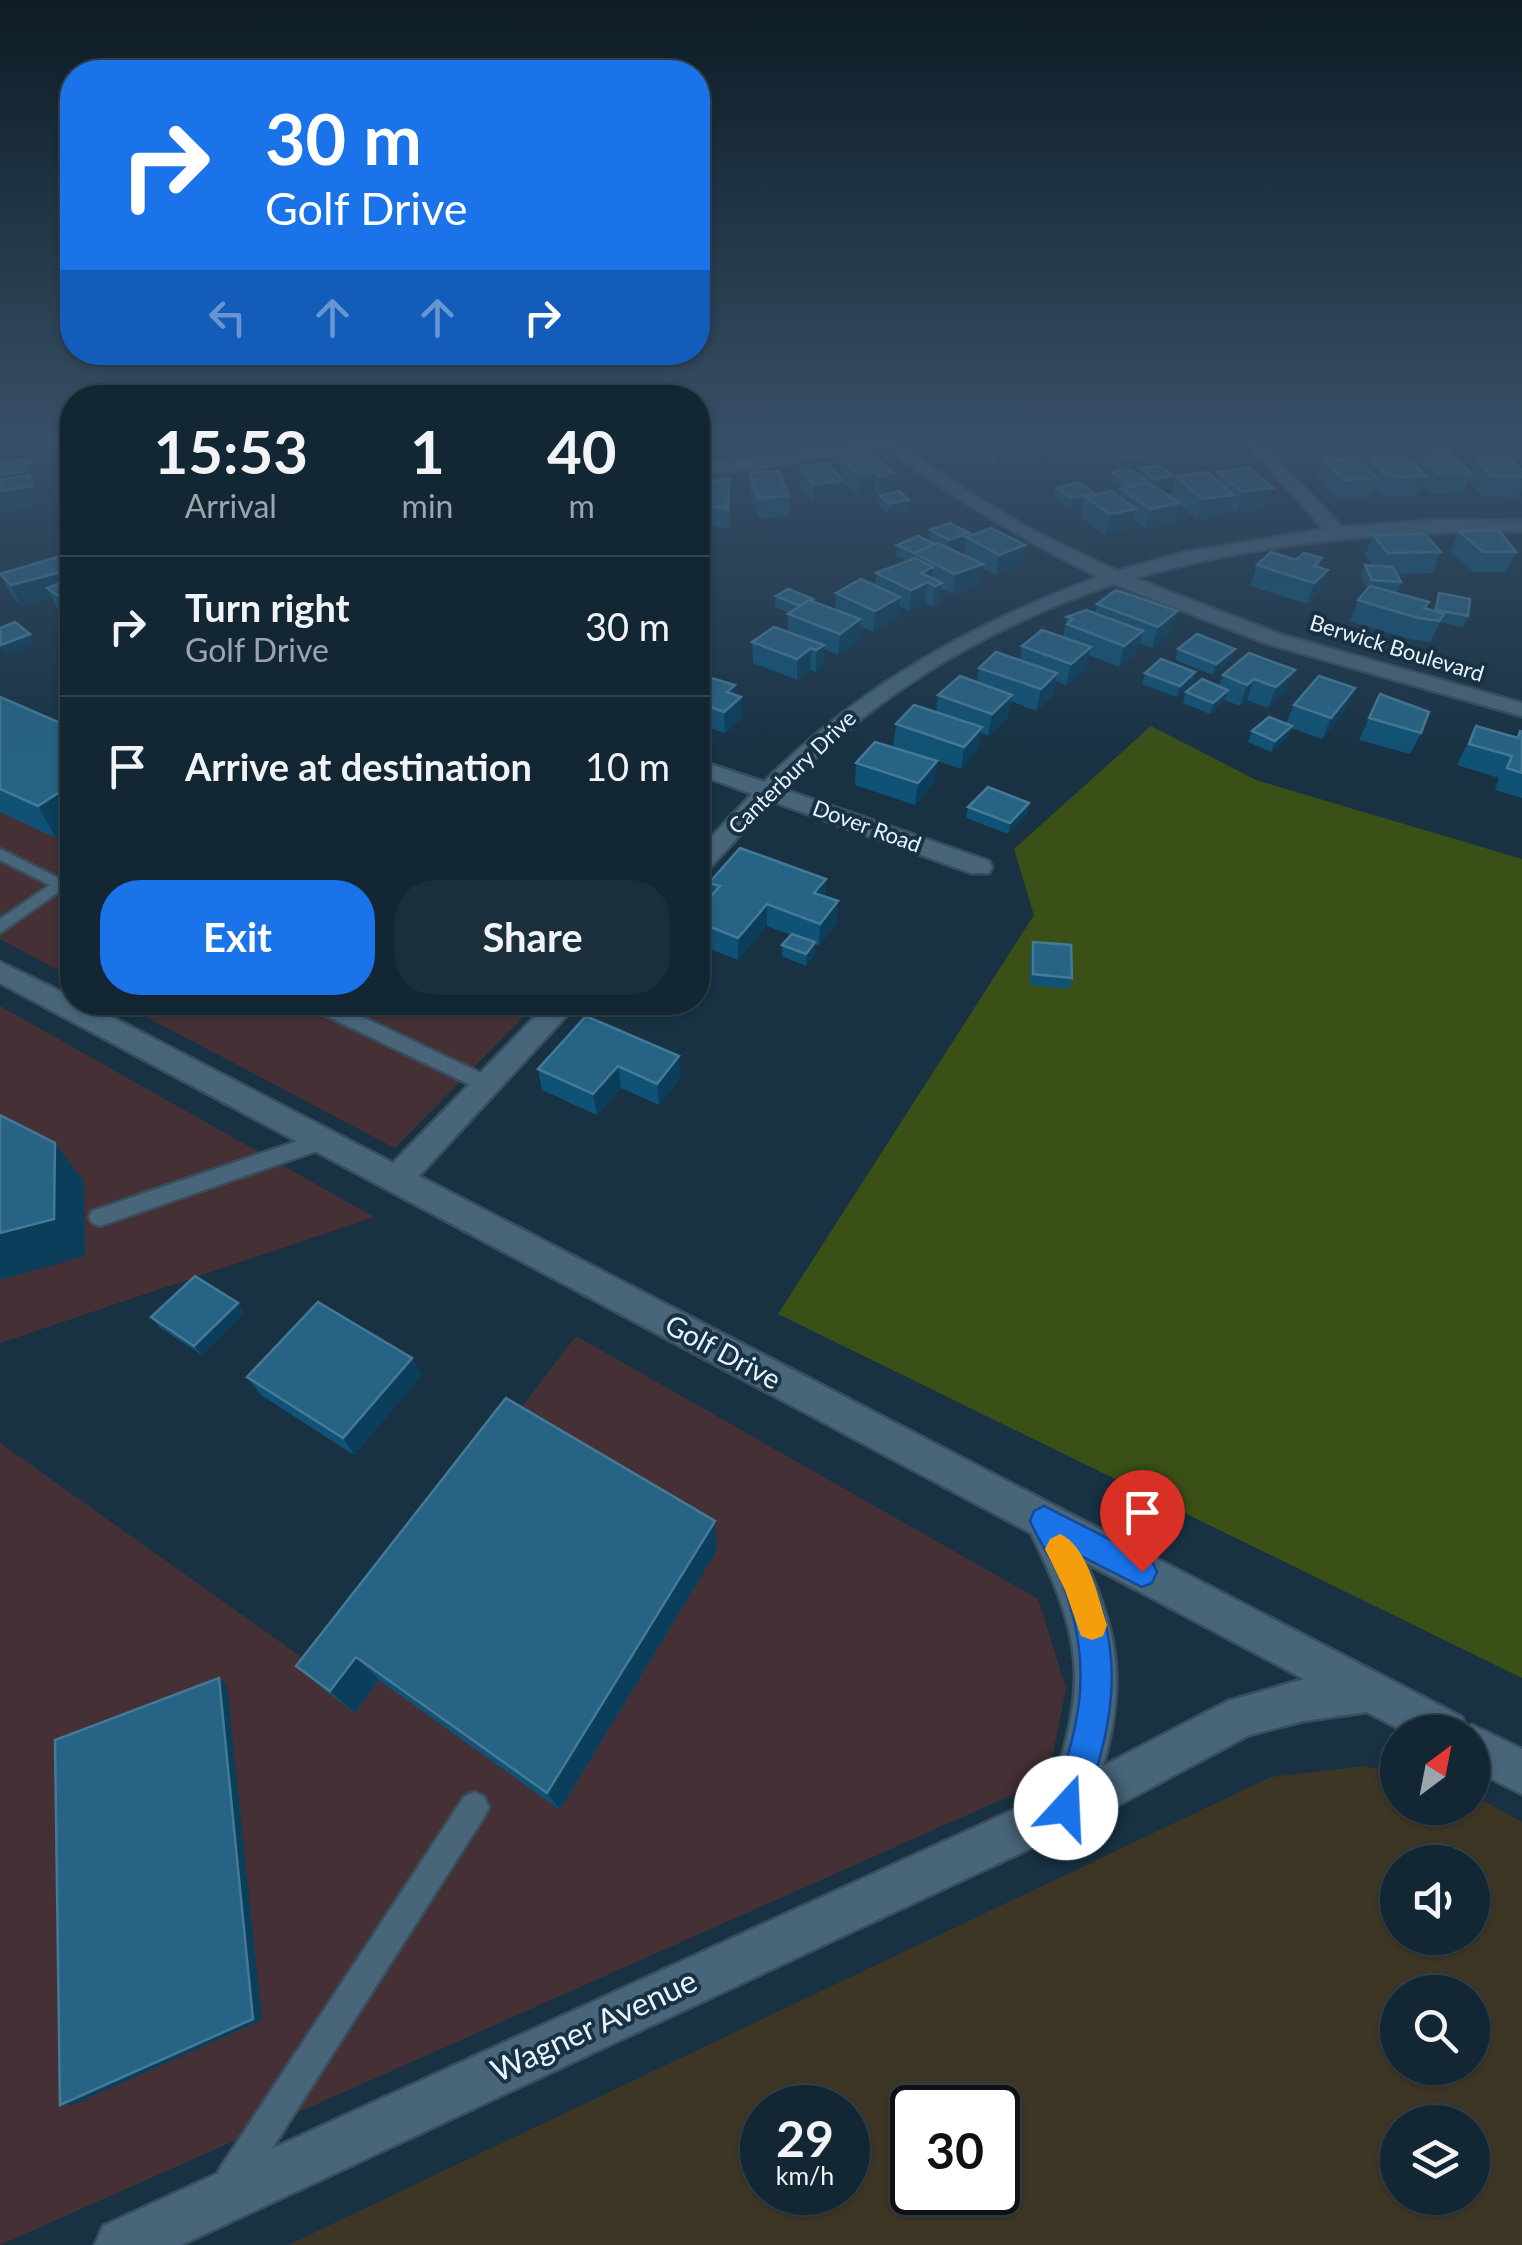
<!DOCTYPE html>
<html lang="en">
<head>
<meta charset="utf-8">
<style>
	:root { --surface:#122633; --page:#1b2e3b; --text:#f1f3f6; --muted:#9ca5ac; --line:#31434e; --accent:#1a73e8 }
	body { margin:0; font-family:Lato,sans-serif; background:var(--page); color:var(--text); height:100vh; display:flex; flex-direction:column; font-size:38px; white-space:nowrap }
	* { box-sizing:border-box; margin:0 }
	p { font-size:32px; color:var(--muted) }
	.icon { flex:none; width:55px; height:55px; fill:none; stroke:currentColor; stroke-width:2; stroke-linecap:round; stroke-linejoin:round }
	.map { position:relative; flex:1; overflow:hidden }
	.sheet { position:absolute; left:60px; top:385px; width:650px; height:630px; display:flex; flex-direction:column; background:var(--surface); border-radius:40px; box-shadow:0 2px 8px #0004,0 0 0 2px var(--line) }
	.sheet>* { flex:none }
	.banner { position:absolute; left:60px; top:60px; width:650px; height:305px; border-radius:40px; box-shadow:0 2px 8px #0004,0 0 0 2px var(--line); background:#1a73e8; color:#fff; overflow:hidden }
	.needle { width:65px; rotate:32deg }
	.controls { position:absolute; left:1380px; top:1715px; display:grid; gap:20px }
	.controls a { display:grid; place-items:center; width:110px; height:110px; border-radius:50%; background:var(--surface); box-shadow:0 2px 8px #0004,0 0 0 2px var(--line); font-size:50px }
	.speed { position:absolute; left:740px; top:2085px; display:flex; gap:20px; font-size:50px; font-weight:700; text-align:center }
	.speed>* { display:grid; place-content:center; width:130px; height:130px; border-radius:50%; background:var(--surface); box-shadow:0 2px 8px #0004,0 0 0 2px var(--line); line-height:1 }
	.speed small { font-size:25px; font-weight:400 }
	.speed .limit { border:5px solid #111; border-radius:15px; background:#fff; color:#111 }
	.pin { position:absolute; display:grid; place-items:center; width:85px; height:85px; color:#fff; margin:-102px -42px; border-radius:50% 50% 50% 0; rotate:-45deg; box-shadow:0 0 10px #0007 }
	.pin .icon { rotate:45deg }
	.me { position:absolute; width:110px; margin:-55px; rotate:20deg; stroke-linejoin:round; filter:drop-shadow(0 0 8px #0008) }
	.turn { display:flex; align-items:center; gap:35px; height:210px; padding:0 40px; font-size:45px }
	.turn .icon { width:130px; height:130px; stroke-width:2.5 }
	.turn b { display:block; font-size:70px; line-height:85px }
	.lanes { display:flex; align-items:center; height:95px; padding:0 40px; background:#0003; justify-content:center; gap:50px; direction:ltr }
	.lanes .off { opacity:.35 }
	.eta { display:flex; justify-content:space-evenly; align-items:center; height:170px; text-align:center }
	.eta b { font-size:60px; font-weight:700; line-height:70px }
	.primary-button { display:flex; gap:20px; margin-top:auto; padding:20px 40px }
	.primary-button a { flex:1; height:115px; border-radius:40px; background:var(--accent); color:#fff; font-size:40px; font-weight:700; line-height:115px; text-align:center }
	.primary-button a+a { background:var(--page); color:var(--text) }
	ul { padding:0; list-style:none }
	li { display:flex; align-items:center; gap:30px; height:140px; padding:0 40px; border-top:2px solid var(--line) }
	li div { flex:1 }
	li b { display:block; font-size:38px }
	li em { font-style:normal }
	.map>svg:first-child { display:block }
</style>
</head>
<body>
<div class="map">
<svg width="1522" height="2245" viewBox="0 0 1522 2245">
	<rect width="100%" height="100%" fill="#183244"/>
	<g fill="#453135">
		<path d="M0,709L72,739V977L0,939Z"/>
		<path d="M120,1003H537L395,1148Z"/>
		<path d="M0,1006L374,1217L0,1343Z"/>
		<path d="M576,1336L1038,1599L1066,1688L1048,1779L0,2245V1443L321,1671Z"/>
	</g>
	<path fill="#3e3625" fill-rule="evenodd" d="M1364,1766L1397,1773L1398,1808H1472L1473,1795L1522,1822V2245H288L1271,1777ZM1398,1862H1472V1938H1398ZM1398,1992H1472V2068H1398ZM762,2108H848V2192H762ZM912,2108H998V2192H912ZM1472,2122V2198H1398V2122Z"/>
	<path fill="#3b5017" d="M1151,726L1256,780L1522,859V1678L778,1314L1034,915L1014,849Z"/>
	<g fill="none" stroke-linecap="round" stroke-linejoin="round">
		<g stroke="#384e5d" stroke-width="5">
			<g id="service">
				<path d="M0,849L70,884L0,933V919L50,885L0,860Z"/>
				<path d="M305,1002H331L495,1080L498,1085L495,1090H481L308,1007Z"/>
				<path d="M321,1133L328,1135L331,1141L328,1147L100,1226L92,1223L89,1217L92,1211Z"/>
				<path d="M474,1792L484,1797L489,1807L484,1817L243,2194L231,2199L219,2194L214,2182L219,2170L464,1797Z"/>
			</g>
		</g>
		<g stroke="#384e5d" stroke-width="5">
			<g id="minor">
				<path d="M854,442H898L963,489L1037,533L1117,571L1186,552L1324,529L1244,442H1261L1342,527L1438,520L1522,521V531C1389,531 1262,542 1134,578L1279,634L1522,703V716L1265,643L1114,584C988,626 876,694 783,789L989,861L992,867L989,873H971L771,801L707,871L698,873V851L752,794L698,774V760L764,782C860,686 971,624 1098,577C1022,539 952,497 883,447L760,468L698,473V463L760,458Z"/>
				<path d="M0,962L72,997V1002H83L393,1163L549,1002H579L419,1176L1462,1717L1466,1727L1472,1725L1522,1749V1794L1472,1769V1732H1405L1367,1712L1304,1721L1249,1735L1083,1824L181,2245H95L103,2226L1050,1793C1089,1681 1082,1638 1031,1533L0,983ZM1086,1563L1304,1679L1228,1701L1103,1766C1125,1686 1120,1637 1086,1563Z"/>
			</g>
		</g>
		<use href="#service" fill="#486579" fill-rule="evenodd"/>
		<use href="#minor" fill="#486579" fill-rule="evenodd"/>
	</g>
	<g fill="#105275" fill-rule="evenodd">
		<path d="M978,442H1048L1045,458L994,469L976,456Z"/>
		<path d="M1161,442H1215L1209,461L1177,463L1161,444Z"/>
		<path d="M1292,442H1331L1340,451L1337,460L1368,470L1369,466H1366L1357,454L1360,445L1399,456L1398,459L1412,463L1417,452L1423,451L1425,446L1456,458L1469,471L1475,458L1522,471V488L1518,497L1482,496L1469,480L1463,493L1431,494L1422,485L1418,495L1382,497L1373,489L1370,498L1337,500L1316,480L1323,462L1301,463L1289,451Z"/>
		<path d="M1112,448L1144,457L1141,467L1118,468L1110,458Z"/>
		<path d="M840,459L894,473L892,493L879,495L874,492L858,495L843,482L842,500L814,504L800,487V467L840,477Z"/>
		<path d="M1141,468L1171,486L1157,488L1175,499L1171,496L1176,476L1216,480L1218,472L1273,488L1267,508L1236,512L1230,507L1228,515L1196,519L1179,504L1174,523L1146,529L1133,520L1131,529L1105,535L1081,517L1083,505L1070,508L1054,498L1056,488L1094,495L1119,497L1121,490L1110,482L1112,472L1139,475Z"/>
		<path d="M750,473L789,496V516L759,518L750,492Z"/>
		<path d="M729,479V529L698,525V483Z"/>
		<path d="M880,496L909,500L908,510L888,514L879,506Z"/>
		<path d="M930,530L1025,545L1021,565L996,575L982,568L980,585L953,594L941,589L940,604L933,607L925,603L909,611L899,606L898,618L873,632L860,626L859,641L838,655L824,649L823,666L816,672L810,670L797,680L753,663L752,642L788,632V614L790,613L775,607L776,596L813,599V602L835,610L836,593L875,586L876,573L908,561L896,556L897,545L929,541ZM965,544L964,555L951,549Z"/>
		<path d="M1459,531L1516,552L1506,572H1473L1450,552Z"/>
		<path d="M1373,535L1441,552L1432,573L1397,574L1401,582L1397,592H1393L1429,602L1426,609L1433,611L1439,593L1468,616L1463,627L1440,622L1430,642L1409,639L1350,621L1358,600L1367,589L1361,576L1365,565L1373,566L1365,555Z"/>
		<path d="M72,554V620L57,609L52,598L21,606L11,595L0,574Z"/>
		<path d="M1322,558L1319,567L1320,591L1307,604L1250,586L1257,565Z"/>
		<path d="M1097,604L1177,611L1171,632L1152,648L1139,643L1137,652L1119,667L1089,655L1086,669L1066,685L1056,681L1053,694L1036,711L1011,701L1008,716L988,736L981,733L978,749L961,769L893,746L896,724L936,712L938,695L977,682L979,668L1020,660L1022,646L1063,637L1067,617L1095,613Z"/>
		<path d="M1178,649L1231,659L1213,675L1175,660Z"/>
		<path d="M1249,653L1286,691L1268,708L1247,700L1240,706L1225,700L1210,714L1183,703L1186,692L1219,686L1223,675Z"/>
		<path d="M1195,672L1192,683L1176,697L1142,684L1145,673Z"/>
		<path d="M698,674L741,697L742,719L725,733L710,728L705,733L698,730Z"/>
		<path d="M1380,694L1421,733L1410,754L1359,740Z"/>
		<path d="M0,697L72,728V827L56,838L0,812Z"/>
		<path d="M1294,705L1346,709L1322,739L1291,728L1287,737L1271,752L1248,742L1252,731L1286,724Z"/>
		<path d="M1476,726L1516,737L1520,731L1522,732V798L1495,790L1499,778L1457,765Z"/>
		<path d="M937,761L934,783L915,805L855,785L856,763Z"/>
		<path d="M1029,803L1027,814L1008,834L966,818L968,807Z"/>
		<path d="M826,879L825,897L838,901L836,923L819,946L815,944V953L806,966L782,956V945L791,935L767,926L738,960L698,944V911L710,898L709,883Z"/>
		<path d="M1033,942L1072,978L1069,989L1030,985V953Z"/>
		<path d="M653,1002H679L672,1011Z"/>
		<path d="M586,1016L681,1077L659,1105L621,1088L597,1115L542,1090L538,1069Z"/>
		<path d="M238,1303L244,1313L202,1355L159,1327L151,1317Z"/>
		<path d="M412,1358L421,1376L354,1455L261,1395L247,1377Z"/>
		<path d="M717,1550L560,1810L379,1680L355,1713L322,1688L296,1666Z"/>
	</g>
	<g fill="#0a3e5b">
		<path d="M0,442H30V450L35,459V469L40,483L34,484L35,487L42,506L0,512Z"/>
		<path d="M700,442H725V445L701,449Z"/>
		<path d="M1033,442H1048L1045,458L994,469L997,450Z"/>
		<path d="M876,472L874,492L858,495L859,475Z"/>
		<path d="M894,473L892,493L879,495L880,476Z"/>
		<path d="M1173,476L1171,486L1150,489L1153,479Z"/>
		<path d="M843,481L842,500L814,504V485Z"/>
		<path d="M1273,488L1267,508L1236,512L1242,492Z"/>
		<path d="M1094,493L1092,502L1085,497L1083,505L1070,508L1072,498Z"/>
		<path d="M1234,495L1228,515L1196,519L1202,499Z"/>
		<path d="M909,500L908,510L888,514L889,504Z"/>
		<path d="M1180,503L1174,523L1146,529L1151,509Z"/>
		<path d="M1136,509L1131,529L1105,535L1110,514Z"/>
		<path d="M969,533L965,544L947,551L949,540Z"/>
		<path d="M1025,545L1021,565L996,575L999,555Z"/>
		<path d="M983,564L980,585L953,594L955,574Z"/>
		<path d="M933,567L931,584L928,582L925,603L909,611L911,590L921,573Z"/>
		<path d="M72,569V592L47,588L52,598L21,606L11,585Z"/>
		<path d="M1328,570L1320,591L1307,604L1314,583Z"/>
		<path d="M942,583L940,604L933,607L935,586Z"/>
		<path d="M72,597V618L64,600Z"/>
		<path d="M900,597L898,618L873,632L875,611Z"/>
		<path d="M1177,611L1171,632L1152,648L1158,627Z"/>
		<path d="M860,619L859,641L838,655L840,634Z"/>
		<path d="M1143,631L1137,652L1119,667L1124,646Z"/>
		<path d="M30,634L36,644L7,656L1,645Z"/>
		<path d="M824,645L823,666L816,672V650Z"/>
		<path d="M1091,647L1086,669L1066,685L1071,664Z"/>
		<path d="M811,648L810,670L797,680V659Z"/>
		<path d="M1235,649L1231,659L1213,675L1216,664Z"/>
		<path d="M1295,670L1286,691L1268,708L1276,687Z"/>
		<path d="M1195,672L1192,683L1176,697L1180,686Z"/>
		<path d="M1057,673L1053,694L1036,711L1041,689Z"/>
		<path d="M1254,679L1247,700L1240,706L1247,685Z"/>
		<path d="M735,685V703L741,697L742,719L725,733L724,712L727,692Z"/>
		<path d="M1355,688L1346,709L1322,739L1331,718Z"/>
		<path d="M1228,690L1225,700L1210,714L1213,703Z"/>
		<path d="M1012,695L1008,716L988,736L992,714Z"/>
		<path d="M710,707V728L705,733V711Z"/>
		<path d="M1292,726L1287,737L1271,752L1275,741Z"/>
		<path d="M982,727L978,749L961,769L964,747Z"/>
		<path d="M937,761L934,783L915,805L918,783Z"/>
		<path d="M72,784V827L56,838L38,806Z"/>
		<path d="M1029,803L1027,814L1008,834L1010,823Z"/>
		<path d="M826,879L825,901L814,893Z"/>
		<path d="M838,901L836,923L819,946L820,924Z"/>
		<path d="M767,904V926L738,960V938Z"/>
		<path d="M815,942V953L806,966V954Z"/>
		<path d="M703,962L704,973L698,981V969Z"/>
		<path d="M672,1002H679L672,1011Z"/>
		<path d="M679,1056L681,1077L659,1105L657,1084Z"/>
		<path d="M618,1066L621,1088L597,1115L593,1094Z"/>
		<path d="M55,1143L84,1181L85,1256L0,1280V1233Z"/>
		<path d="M238,1303L244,1313L202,1355L194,1346Z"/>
		<path d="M412,1358L421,1376L354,1455L343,1438Z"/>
		<path d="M715,1521L717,1550L560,1810L547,1793Z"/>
		<path d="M356,1657L379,1680L355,1713L330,1691Z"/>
		<path d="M219,1678L227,1685L262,2020L73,2105H60Z"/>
	</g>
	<g fill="#276384" stroke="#457a97" stroke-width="2.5">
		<path d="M11,442H26L27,451L0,455V444Z"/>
		<path d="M987,442H1033L997,450Z"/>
		<path d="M1293,442H1331L1340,451L1304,453Z"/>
		<path d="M1360,445H1389L1399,456L1370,457Z"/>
		<path d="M1425,446L1447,447L1456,458L1452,454L1438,455L1434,451H1428Z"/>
		<path d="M1135,447L1144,457L1120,458L1112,448Z"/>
		<path d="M867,451L894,473L880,476L876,472L859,475L840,459Z"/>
		<path d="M1434,451L1438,455L1452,454L1472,474H1439L1417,452Z"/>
		<path d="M30,458L31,463L25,464L27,471L0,475V463Z"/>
		<path d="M1355,458L1377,478L1345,480L1323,460Z"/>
		<path d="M1407,458L1426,476L1390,477L1371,460Z"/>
		<path d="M1475,458H1510L1522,471V477L1491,476Z"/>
		<path d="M828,463L843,481L814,485L800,467Z"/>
		<path d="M1161,466L1173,476L1153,479L1141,468Z"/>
		<path d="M1249,468L1273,488L1242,492L1218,472Z"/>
		<path d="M1129,469L1147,481L1130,485L1112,472Z"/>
		<path d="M779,471L789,496L758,498L750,473Z"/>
		<path d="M1207,472L1234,495L1202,499L1176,476Z"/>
		<path d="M29,475L33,486L0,491V480Z"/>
		<path d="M729,479L728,509L698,505V483Z"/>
		<path d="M1078,482L1094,493L1072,498L1056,488Z"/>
		<path d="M1149,483L1180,503L1151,509L1121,489Z"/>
		<path d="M899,491L909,500L889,504L880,496Z"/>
		<path d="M1111,491L1136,509L1110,514L1085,497Z"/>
		<path d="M950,523L969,533L949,540L930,530Z"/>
		<path d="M991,528L1025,545L999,555L966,537Z"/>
		<path d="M1459,531H1499L1516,552H1483Z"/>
		<path d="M1425,534L1441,552L1388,553L1373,535Z"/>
		<path d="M918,536L935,544L914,553L897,545Z"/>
		<path d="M937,543L983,564L955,574L914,553Z"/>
		<path d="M1271,552L1296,560L1304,553L1322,558L1314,566L1328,570L1314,583L1257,565Z"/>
		<path d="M71,553L72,554V569L11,585L0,574Z"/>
		<path d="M915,558L933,567L921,573L942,583L935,586L928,582L911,590L876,573Z"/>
		<path d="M1365,565L1393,567L1401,582L1372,580Z"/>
		<path d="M72,579V597L64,600L47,588Z"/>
		<path d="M861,579L900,597L875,611L836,593Z"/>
		<path d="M1370,586L1429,602L1424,608L1444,614L1439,621L1418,618L1358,600Z"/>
		<path d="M788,589L813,599L800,606L776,596Z"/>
		<path d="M1116,590L1177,611L1158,627L1097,604Z"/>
		<path d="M1439,593L1470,599L1468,616L1436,610Z"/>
		<path d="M809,600L860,619L840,634L788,614Z"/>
		<path d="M1086,610L1143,631L1124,646L1067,624L1073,619L1067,617Z"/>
		<path d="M15,622L30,634L1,645L0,628Z"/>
		<path d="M774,627L824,645L816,650L811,648L797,659L752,642Z"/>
		<path d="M1042,630L1091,647L1071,664L1022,646Z"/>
		<path d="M1197,634L1235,649L1216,664L1178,649Z"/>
		<path d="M996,652L1057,673L1041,689L979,668Z"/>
		<path d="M1249,653L1295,670L1276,687L1254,679L1247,685L1223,675Z"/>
		<path d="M1161,659L1195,672L1180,686L1145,673Z"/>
		<path d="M698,674L735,685L727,692L741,697L724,712L710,707L705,711L698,709Z"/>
		<path d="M960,676L1012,695L992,714L938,695Z"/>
		<path d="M1319,676L1355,688L1331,718L1294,705Z"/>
		<path d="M1202,679L1228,690L1213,703L1186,692Z"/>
		<path d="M1380,694L1429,712L1421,733L1369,718Z"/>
		<path d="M0,697L72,728V784L38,806L0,789Z"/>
		<path d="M914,705L982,727L964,747L896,724Z"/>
		<path d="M1269,717L1292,726L1275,741L1252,731Z"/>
		<path d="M1476,726L1518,738L1520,731L1522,732V773L1507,768L1512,756L1469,744Z"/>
		<path d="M875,742L937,761L918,783L856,763Z"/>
		<path d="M988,787L1029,803L1010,823L968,807Z"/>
		<path d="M740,848L826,879L814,893L838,901L820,924L767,904L738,938L698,922V911L720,886L709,883Z"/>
		<path d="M792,934L815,942L806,954L782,945Z"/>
		<path d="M1033,942L1071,945L1072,978L1033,974Z"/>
		<path d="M586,1016L679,1056L657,1084L618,1066L593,1094L538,1069Z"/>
		<path d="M0,1115L55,1143L54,1219L0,1233Z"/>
		<path d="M195,1276L238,1303L194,1346L151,1317Z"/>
		<path d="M318,1302L412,1358L343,1438L247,1377Z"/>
		<path d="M506,1398L715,1521L547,1793L356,1657L330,1691L296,1666Z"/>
		<path d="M219,1678L253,2019L60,2105L55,1740Z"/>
	</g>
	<linearGradient id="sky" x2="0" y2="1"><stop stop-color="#0d1c25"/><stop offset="0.58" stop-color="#374f67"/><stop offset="1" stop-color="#374f67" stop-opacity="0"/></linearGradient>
	<rect width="1522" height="757" fill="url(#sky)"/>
	<path fill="#1a73e8" stroke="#114b97" stroke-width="2.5" d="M1044,1506L1152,1561L1157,1572L1152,1583L1142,1587L1079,1555C1129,1646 1116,1728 1078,1820L1066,1824L1055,1820L1050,1808C1079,1729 1094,1672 1065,1590C1057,1566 1040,1544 1030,1521L1034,1511Z"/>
	<path fill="#f59e0b" d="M1060,1534C1088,1546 1098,1598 1107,1625L1103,1636L1092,1640L1081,1636L1065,1590L1045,1549L1050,1539Z"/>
	<g text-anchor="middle" stroke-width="8" stroke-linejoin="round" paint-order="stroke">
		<g font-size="22" fill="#e7f3fd" stroke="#183244">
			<text transform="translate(1397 648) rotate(17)" y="8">Berwick Boulevard</text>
			<text transform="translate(792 772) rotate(-44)" y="8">Canterbury Drive</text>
			<text transform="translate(867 826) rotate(20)" y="8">Dover Road</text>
		</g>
		<g font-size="28" fill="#e7f3fd" stroke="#183244">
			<text transform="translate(723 1352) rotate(28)" y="10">Golf Drive</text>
		</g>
		<g font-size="32" fill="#e7f3fd" stroke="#183244">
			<text transform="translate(594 2026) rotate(-25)" y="11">Wagner Avenue</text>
		</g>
	</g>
</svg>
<div class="controls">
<a><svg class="needle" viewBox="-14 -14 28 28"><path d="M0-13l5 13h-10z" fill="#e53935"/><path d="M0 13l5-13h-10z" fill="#9ca5ac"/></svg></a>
<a><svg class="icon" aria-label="sound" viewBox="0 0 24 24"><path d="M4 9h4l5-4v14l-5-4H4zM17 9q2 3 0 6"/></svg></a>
<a><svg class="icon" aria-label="search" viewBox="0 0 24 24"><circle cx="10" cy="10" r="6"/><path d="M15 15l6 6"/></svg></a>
<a><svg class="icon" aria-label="layers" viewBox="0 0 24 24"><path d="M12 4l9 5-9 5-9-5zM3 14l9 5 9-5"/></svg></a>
</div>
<div class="speed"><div>29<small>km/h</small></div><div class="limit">30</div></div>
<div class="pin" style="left:1142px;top:1572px;background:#d93025"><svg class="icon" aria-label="arrive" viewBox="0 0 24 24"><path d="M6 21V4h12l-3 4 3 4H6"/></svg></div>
<svg class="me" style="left:1066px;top:1808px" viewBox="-20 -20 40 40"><circle r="19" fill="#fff"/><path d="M0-13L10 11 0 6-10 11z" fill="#1a73e8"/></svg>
<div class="banner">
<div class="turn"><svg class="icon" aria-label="right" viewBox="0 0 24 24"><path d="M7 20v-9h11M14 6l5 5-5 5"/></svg><div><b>30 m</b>Golf Drive</div></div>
<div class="lanes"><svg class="icon off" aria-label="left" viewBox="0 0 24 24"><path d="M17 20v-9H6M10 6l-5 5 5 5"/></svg><svg class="icon off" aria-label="ahead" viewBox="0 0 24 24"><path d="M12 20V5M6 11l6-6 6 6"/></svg><svg class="icon off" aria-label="ahead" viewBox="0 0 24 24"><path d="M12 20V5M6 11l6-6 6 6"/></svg><svg class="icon" aria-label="right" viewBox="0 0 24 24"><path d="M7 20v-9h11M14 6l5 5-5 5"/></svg></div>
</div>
<section class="sheet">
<div class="eta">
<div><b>15:53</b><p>Arrival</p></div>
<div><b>1</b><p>min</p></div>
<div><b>40</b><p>m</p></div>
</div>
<ul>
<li><svg class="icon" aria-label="right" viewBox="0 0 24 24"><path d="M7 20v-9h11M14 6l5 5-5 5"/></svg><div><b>Turn right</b><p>Golf Drive</p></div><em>30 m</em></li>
<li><svg class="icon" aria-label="arrive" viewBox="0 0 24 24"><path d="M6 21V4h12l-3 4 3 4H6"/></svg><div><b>Arrive at destination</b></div><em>10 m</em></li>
</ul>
<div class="primary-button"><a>Exit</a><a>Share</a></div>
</section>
</div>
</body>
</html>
